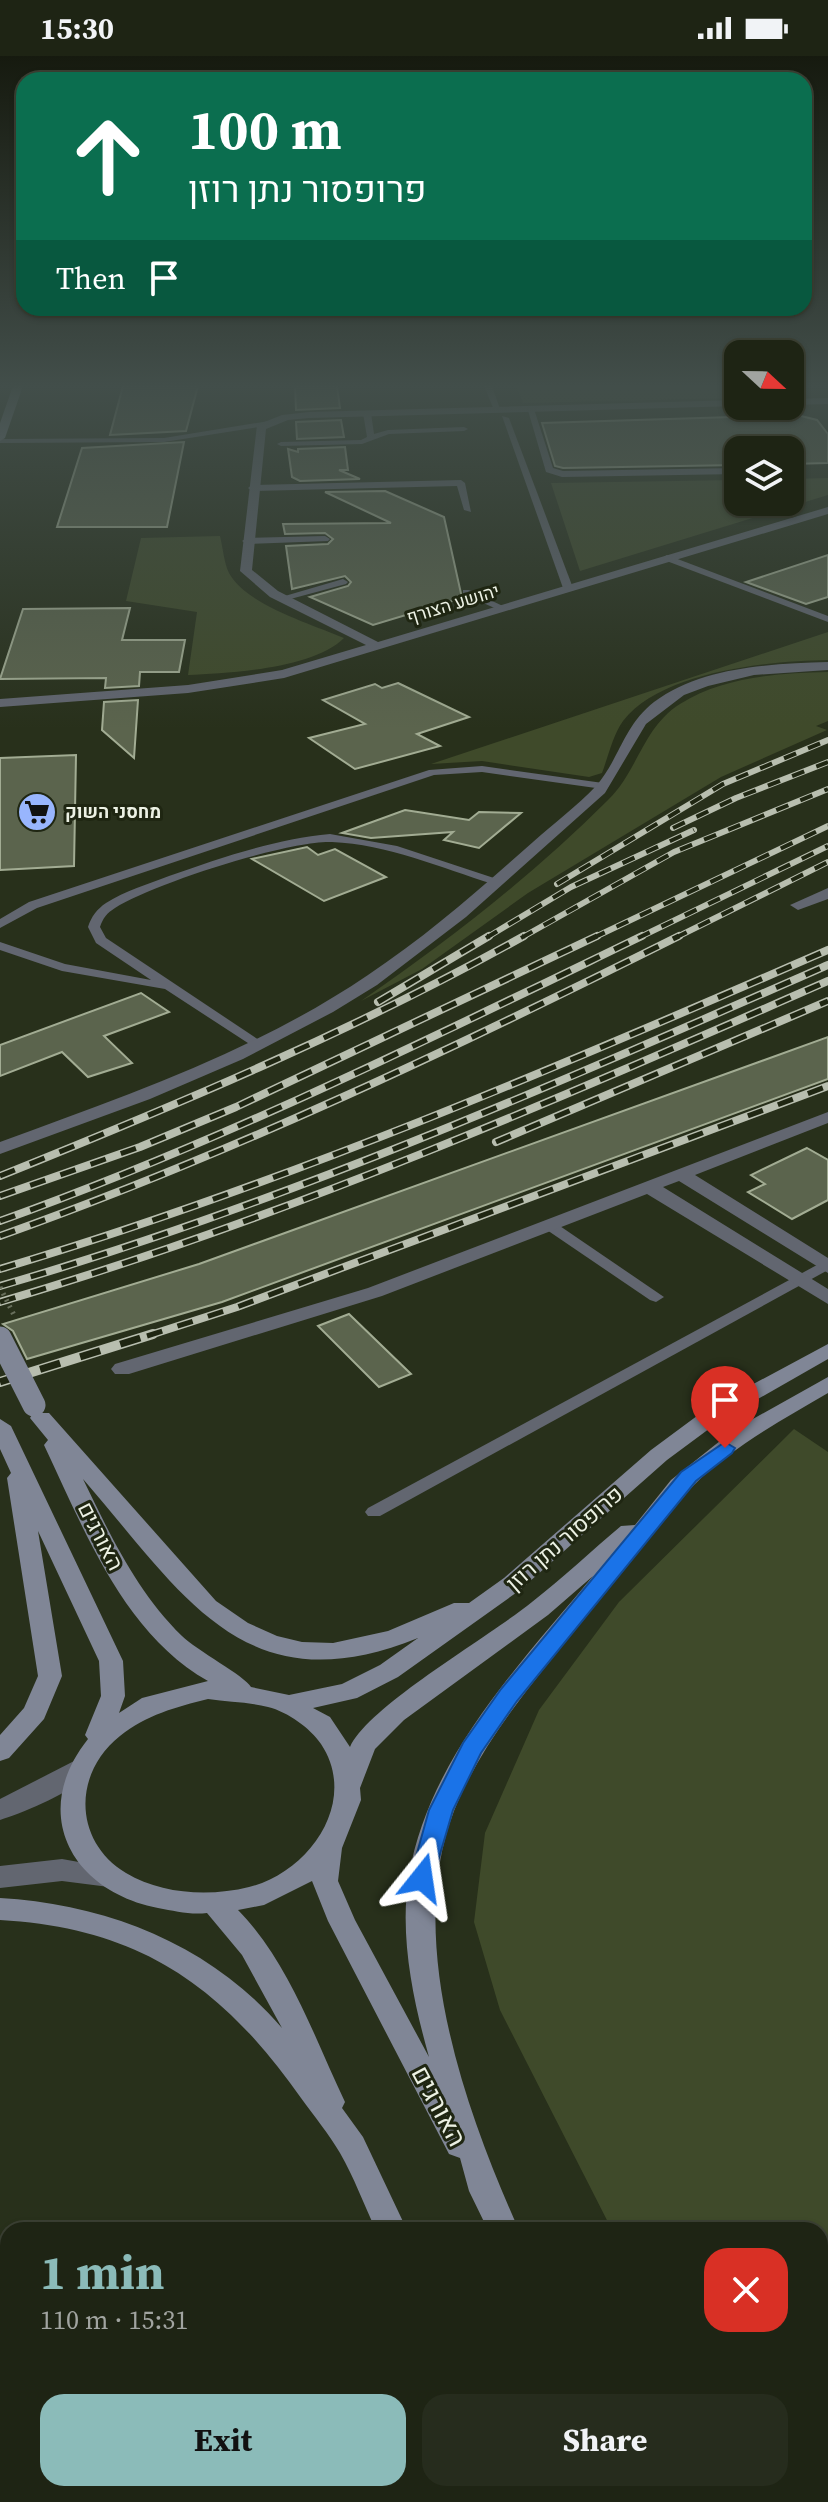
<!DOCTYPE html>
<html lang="en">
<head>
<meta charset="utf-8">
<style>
	:root { --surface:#1e2414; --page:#262c1d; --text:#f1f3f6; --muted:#a1a4a0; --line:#3c4134; --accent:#8bbbb9 }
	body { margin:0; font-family:"Source Serif 4",Heebo,serif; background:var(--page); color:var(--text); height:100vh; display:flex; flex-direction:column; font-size:30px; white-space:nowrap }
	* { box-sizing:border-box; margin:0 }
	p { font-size:26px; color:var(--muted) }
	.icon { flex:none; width:44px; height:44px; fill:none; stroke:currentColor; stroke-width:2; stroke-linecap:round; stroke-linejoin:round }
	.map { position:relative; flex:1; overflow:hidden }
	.details { position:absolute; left:0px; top:2166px; width:828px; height:280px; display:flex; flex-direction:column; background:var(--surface); border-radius:24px 24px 0 0; box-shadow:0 2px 6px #0004,0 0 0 2px var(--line) }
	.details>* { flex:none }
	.hud { position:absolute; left:16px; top:16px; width:796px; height:244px; border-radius:24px; box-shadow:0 2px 6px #0004,0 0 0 2px var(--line); background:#0b6e4f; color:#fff; overflow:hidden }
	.needle { width:52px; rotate:112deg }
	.controls { position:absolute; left:724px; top:284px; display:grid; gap:16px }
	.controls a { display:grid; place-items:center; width:80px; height:80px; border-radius:16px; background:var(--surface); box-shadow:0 2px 6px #0004,0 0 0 2px var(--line); font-size:40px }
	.pin { position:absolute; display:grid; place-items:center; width:68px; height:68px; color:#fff; margin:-82px -34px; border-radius:50% 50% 50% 0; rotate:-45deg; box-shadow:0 0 8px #0007 }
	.pin .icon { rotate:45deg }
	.me { position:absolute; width:88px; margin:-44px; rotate:15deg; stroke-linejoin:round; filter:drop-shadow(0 0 6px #0008) }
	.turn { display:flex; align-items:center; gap:28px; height:168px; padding:0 40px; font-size:36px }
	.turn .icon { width:104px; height:104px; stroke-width:2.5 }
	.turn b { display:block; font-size:56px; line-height:68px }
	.then { display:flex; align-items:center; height:76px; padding:0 40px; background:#0003; gap:16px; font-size:30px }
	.round { display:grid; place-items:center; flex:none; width:84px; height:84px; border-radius:24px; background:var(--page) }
	.headline { display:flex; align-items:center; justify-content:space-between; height:136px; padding:0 40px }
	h1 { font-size:48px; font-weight:700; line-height:60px; color:var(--accent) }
	.cta { display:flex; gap:16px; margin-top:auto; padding:16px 40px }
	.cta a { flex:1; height:92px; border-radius:24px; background:var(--accent); color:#111; font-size:32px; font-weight:700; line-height:92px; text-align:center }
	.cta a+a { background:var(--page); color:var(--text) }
	.status { display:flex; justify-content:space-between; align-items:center; height:56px; padding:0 40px; background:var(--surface); direction:ltr }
	.status svg { height:22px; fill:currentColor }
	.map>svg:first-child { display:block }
</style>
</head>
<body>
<div class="status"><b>15:30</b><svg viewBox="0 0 49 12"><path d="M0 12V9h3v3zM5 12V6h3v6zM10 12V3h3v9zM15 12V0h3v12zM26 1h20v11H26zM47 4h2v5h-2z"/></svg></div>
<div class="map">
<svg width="828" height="2446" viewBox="0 0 828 2446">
	<rect width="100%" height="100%" fill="#28301b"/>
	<g fill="#3f4a2a">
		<path d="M516,330H738V342L523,347Z"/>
		<path d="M828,422V439L580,515L551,427L738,424V446H790V423Z"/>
		<path d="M220,480C223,492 224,507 229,517C246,549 312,568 344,582C313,613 230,617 188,619L197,556L126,545L141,482Z"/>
		<path d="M828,576V604C769,605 662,615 623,665C613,679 608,701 602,717L589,721L482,705L431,708Z"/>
		<path d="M828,616V665L816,670L827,674L721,721L528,837L422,913L361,945C449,884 532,820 608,744C638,715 643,671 680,648C723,621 779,617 828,616Z"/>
		<path d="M794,1373L828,1396V2446H752L748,2438H820V2174H612L500,1954L474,1866L485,1777L539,1654L619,1546Z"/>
	</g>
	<g fill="#5b644d" stroke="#a2ac93" stroke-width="2">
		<path d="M123,330H198L186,375L110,379Z"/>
		<path d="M295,330H337L340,352L296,354Z"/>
		<path d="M797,359L817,364L828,378V407L790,408V394H738V409L563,412L555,410L542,367Z"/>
		<path d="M341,364L344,381L297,383L296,366Z"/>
		<path d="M184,386L167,471H57L82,392Z"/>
		<path d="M345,391L348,414H339L360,423L300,425L292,421L288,393L298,396V393Z"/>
		<path d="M385,435L444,461L462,542L373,569L310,541L348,530L351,526L345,520L292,533L286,490L328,488L333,483L325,477L285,478L283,468L391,467L325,436Z"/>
		<path d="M828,499V541L806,548L746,526Z"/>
		<path d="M130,552L122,584H185L179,616H140L139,630L105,632L106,622L0,623L23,553Z"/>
		<path d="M398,627L469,661L417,678L440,690L355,713L309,682L365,668L323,644L375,628L382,632Z"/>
		<path d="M138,644L134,702L102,674L104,646Z"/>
		<path d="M76,699L74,810L0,814V702Z"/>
		<path d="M405,754L469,764L479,756L521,757L479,792L444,784L453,776L371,782L342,777Z"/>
		<path d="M307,791L318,799L335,793L386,821L324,845L252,803Z"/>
		<path d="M141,937L169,956L104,980L132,1007L88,1021L62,996L0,1020V989Z"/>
		<path d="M828,981V1023L222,1246L27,1303L13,1275L3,1268L199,1208Z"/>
		<path d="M807,1092L828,1104V1144L792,1163L748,1136L765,1128L751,1119Z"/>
		<path d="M349,1258L411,1318L379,1331L318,1270Z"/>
	</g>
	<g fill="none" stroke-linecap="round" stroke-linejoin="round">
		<g fill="#626670" fill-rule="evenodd">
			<path d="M484,330H492L501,356L494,354Z"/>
			<path d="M527,351L534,353L553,412L563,415L738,412V418L562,421L546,416Z"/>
			<path d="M367,355L371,357L374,378L388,374L464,371L468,373L464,375L389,378L362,388L281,390L277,388L281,386L361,384L367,381L363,357Z"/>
			<path d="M502,360L509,362L573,532L571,534L563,532Z"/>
			<path d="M269,365L272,369L164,386L0,387V383L164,382Z"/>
			<path d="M461,424L465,427L471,456L464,454L457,430L252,435L248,432L252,429Z"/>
			<path d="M325,480L330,483L328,485L247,488L242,485L247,482Z"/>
			<path d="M667,499L828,560V566L664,504L662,502Z"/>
			<path d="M343,523L348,526L346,528L283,545L278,542Z"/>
			<path d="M463,534H469L507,552L499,554L463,538Z"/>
			<path d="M482,710L603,727L609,730L603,733L482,716L434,719L37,852L0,872V863L29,846L429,714Z"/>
			<path d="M330,778L397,790L503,825L497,829L493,828C441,812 387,788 332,786C289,784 152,828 115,852C107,857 103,862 100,871L106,882L262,986L264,989L262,992L257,993L165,933L62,915L0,894V886L65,908L151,924L96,887L88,871C91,861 97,853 106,847C125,835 148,828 169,820C220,802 275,783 330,778Z"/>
			<path d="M549,1164L554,1166L664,1241L656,1246L650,1244L544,1172L541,1169Z"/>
			<path d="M828,1203V1214L380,1460H368L365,1456L368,1452Z"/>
		</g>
		<g fill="#626670" fill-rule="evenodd">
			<path d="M828,342V348L790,349V343Z"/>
			<path d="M738,344V350L309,362L288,364L266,373L252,514L278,535L378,586L828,451V458L284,622L188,637L0,651V643L188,629L282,614L366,589L270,541L240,515L257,369L282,359L309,356Z"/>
			<path d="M828,606V614L754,619L708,630L684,639L646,668L605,737L466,861L377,929L333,956L243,1003L150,1043L0,1098V1086C126,1040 256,995 368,919C427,880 480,833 533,786C553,768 577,750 596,730C619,704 624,669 654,646C702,610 771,608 828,606Z"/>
			<path d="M828,832V843L798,854L790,849Z"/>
			<path d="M828,1056V1067L695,1119L828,1202V1217L679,1125L663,1131L828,1233V1248L647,1138L382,1240L129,1318H115L111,1313L115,1308L368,1232Z"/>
			<path d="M78,1703L87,1706L91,1713C79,1735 24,1756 0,1764V1743Z"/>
			<path d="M62,1803L118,1813L122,1820L118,1827L109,1831L62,1825L0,1832V1810Z"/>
		</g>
		<g fill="#808696" fill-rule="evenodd">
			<path d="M13,330H23L5,382L0,385V367Z"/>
			<path d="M828,1288V1303L721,1364L667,1404L520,1534L398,1621L357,1642L313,1652L330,1661L350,1691C368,1650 492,1579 532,1546C563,1522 591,1495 621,1470L635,1469L671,1424L735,1373L828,1321V1337C782,1364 732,1391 694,1429C654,1469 621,1517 586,1560C538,1621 483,1682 454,1755C404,1883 465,2054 519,2174H488L469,2135L460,2102L449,2098L328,1865L312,1825L264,1849L238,1854C289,1906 314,1981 345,2046L342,2052L363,2081L407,2174H376C364,2149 354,2121 340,2097C329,2078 314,2060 301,2042C222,1930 140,1872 0,1864V1842C107,1848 211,1889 282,1972L242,1899L207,1857C190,1859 175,1855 158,1852C71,1835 29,1757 88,1683L85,1679L101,1640L99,1605L38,1475L62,1620L44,1663L9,1702L0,1705V1679L24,1652L38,1620L7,1422L11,1417L0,1393V1363L11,1370L123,1605L125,1640L119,1657L142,1642L208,1625C123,1577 84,1473 44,1389L48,1384L30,1362L33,1357H49L216,1545L248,1567L277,1580L302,1586L333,1587L388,1575L454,1547H469L504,1522L651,1394L705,1354ZM83,1423C184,1539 244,1652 418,1582L380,1609L342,1628L289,1639L251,1631C245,1620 196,1594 182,1580C137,1536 110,1479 83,1423ZM593,1520C520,1608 429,1702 409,1819C399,1879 413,1944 429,2001L355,1864L338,1825L342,1792L361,1744L360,1732L375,1693L404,1664L548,1559ZM208,1643C228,1646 249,1646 268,1651C288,1656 310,1672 321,1688C359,1745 310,1816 249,1831C209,1841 161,1838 126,1817C74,1786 72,1718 120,1680C146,1659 176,1651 208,1643Z"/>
			<path d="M502,2438H537L540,2446H505Z"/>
			<path d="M627,2438H662L665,2446H630Z"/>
		</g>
		<g stroke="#b8beaf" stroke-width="6">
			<g id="rail-far2">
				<path d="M673,772L736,742L828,706"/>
				<path d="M557,828L723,728L828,684"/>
				<path d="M486,882L571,831L694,774"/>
				<path d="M521,882L674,796L828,733"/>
				<path d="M593,882L828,770"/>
				<path d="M638,882L828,790"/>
				<path d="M675,882L828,806"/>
			</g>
		</g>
		<g stroke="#b8beaf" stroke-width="8">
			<g id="rail-far1">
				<path d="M378,946L489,880"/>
				<path d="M496,1086L828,945"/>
				<path d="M0,1120C179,1048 356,974 524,880"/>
				<path d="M0,1140L140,1091L236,1051L597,880"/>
				<path d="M0,1165C224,1085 429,983 642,880"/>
				<path d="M0,1180C234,1097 457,991 679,880"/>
				<path d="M0,1213C285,1128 556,1012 828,894"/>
				<path d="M0,1230C286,1147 556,1028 828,909"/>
				<path d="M0,1246C286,1162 556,1044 828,925"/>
				<path d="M147,1280L237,1251L828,1030"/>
			</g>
		</g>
		<g stroke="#b8beaf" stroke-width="10">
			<path id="rail" d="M0,1326L153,1278"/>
		</g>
		<use href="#rail-far2" stroke="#1f2612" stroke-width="4" stroke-dasharray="13" stroke-linecap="butt"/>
		<use href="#rail-far1" stroke="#1f2612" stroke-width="5" stroke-dasharray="16" stroke-linecap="butt"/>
		<use href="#rail" stroke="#1f2612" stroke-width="7" stroke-dasharray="21" stroke-linecap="butt"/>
		<path stroke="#686f5c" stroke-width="5" stroke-dasharray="2 5" stroke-linecap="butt" d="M0,1231L14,1259"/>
		<path stroke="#808696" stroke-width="23" d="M0,1282L34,1349"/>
	</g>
	<linearGradient id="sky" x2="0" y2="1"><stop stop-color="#161a0f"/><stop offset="0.49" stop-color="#424e4a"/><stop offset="1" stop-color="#424e4a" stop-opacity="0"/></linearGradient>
	<rect width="828" height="673" fill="url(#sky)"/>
	<path fill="#1a73e8" stroke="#114b97" stroke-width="2" d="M725,1386L735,1392L732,1397L696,1425L517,1645L481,1697L453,1754L431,1829L422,1831L414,1829L410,1822L429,1754L463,1687L501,1633L681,1416Z"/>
	<defs>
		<g id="supermarket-disc" transform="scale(2)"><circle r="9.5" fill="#98b5fd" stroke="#1f2612"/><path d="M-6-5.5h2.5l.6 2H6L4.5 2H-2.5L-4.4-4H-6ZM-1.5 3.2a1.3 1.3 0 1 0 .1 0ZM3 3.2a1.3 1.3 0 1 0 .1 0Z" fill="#111"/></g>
	</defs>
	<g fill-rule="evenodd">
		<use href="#supermarket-disc" x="37" y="756"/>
	</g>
	<g text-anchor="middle" stroke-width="6" stroke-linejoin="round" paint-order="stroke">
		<g font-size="18" fill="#ecf1e4" stroke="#1f2612">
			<text transform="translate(453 548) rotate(-17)" y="6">יהושע הצורף</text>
		</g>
		<g font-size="18" font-weight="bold" fill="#ecf1e4" stroke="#1f2612" text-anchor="start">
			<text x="65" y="762">מחסני השוק</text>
		</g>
		<g font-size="22" fill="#ecf1e4" stroke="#1f2612">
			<text transform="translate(101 1480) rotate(63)" y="8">האורגים</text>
			<text transform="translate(564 1482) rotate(-41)" y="8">פרופסור נתן רוזן</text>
		</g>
		<g font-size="26" fill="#ecf1e4" stroke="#1f2612">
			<text transform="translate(439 2050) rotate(62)" y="9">האורגים</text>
		</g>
	</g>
</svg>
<div class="controls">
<a><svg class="needle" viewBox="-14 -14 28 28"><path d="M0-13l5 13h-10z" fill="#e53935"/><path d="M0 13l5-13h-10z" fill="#a1a4a0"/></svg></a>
<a><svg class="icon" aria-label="layers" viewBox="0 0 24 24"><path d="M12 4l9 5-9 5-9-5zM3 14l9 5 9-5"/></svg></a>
</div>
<div class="pin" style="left:725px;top:1392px;background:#d93025"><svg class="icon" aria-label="arrive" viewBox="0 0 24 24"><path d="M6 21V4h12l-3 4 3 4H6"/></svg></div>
<svg class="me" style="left:422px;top:1822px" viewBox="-20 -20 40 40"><path d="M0-17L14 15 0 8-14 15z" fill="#1a73e8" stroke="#fff" stroke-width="4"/></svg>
<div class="hud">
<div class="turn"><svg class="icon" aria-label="ahead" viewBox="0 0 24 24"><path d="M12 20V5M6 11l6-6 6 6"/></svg><div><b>100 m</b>פרופסור נתן רוזן</div></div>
<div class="then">Then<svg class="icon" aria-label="arrive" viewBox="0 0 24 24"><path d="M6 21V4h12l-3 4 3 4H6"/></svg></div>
</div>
<section class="details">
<div class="headline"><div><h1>1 min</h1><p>110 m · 15:31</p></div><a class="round" style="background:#d93025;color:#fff"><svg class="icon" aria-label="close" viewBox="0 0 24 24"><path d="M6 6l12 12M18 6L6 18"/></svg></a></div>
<div class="cta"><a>Exit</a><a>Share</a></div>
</section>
</div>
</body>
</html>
